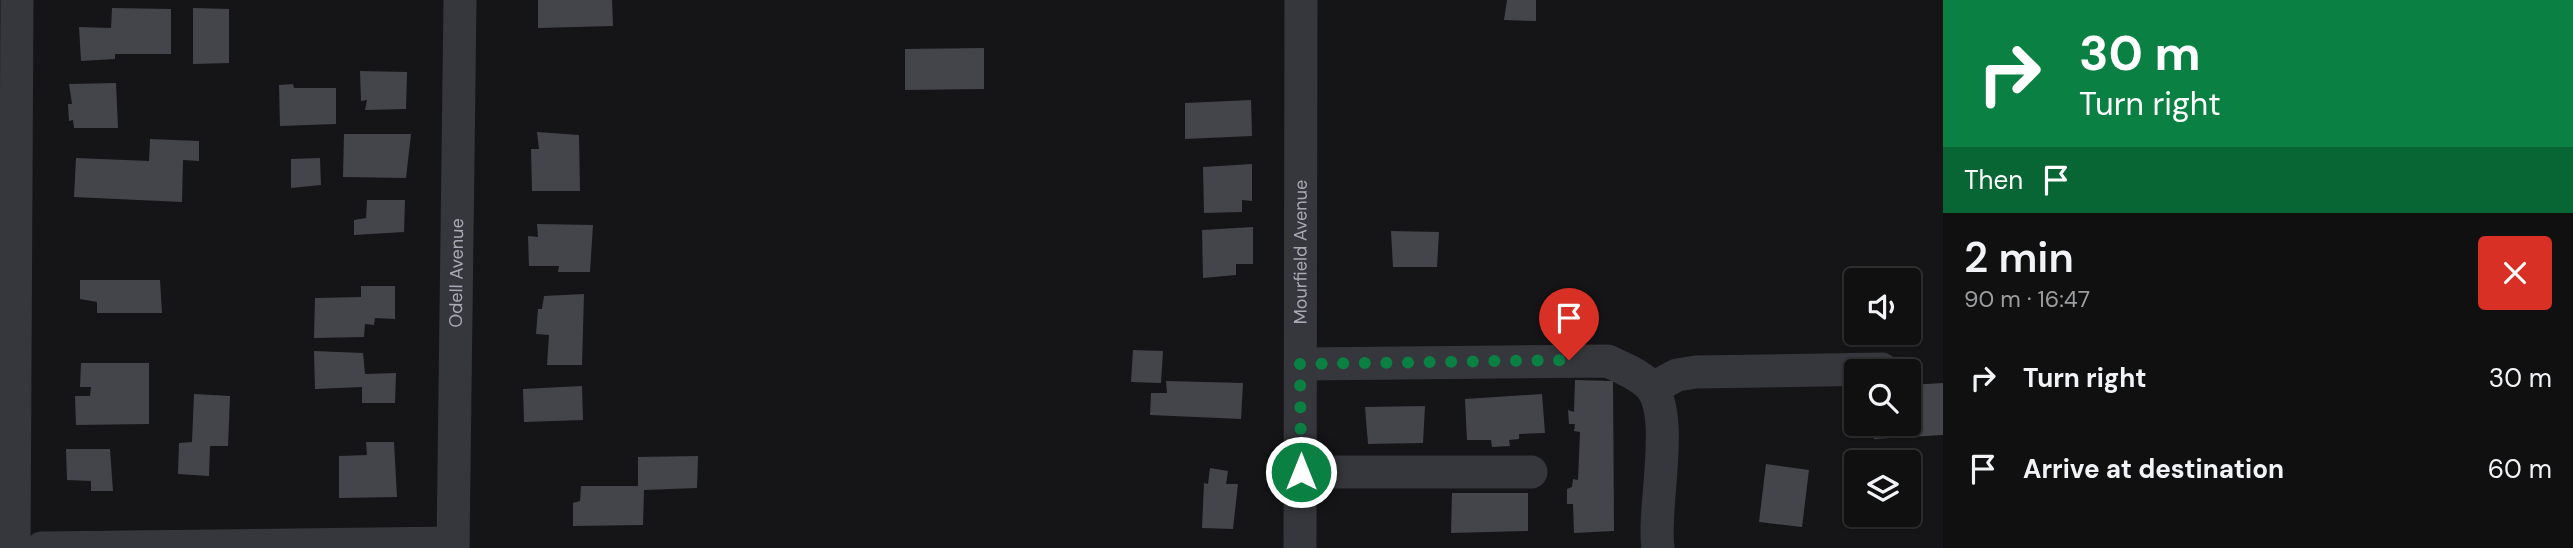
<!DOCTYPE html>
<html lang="en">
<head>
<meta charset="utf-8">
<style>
	:root { --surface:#101011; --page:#19191a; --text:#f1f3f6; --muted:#9c9d9f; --line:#303031 }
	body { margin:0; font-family:"DM Sans",sans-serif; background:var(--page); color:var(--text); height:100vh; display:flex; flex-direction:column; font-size:26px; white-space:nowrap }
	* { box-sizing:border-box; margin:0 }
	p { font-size:23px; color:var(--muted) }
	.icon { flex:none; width:38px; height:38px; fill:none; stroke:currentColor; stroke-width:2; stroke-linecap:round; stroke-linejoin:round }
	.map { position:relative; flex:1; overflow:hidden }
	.details { display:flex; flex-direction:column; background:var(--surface); width:630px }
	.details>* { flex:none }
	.hud { background:#0b8043; color:#fff; overflow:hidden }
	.buttons { position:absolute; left:1844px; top:268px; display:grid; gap:14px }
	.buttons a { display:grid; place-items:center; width:77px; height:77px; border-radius:7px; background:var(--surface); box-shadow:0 2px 5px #0004,0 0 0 2px var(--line); font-size:35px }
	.pin { position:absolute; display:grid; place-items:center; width:60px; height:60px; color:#fff; margin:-72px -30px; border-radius:50% 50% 50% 0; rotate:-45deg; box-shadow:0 0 7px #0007 }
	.pin .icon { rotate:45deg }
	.me { position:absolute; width:77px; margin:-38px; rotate:0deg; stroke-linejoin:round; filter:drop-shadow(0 0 5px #0008) }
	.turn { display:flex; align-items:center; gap:24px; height:147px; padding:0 21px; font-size:32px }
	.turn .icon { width:91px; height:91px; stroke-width:2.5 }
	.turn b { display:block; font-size:49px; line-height:60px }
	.then { display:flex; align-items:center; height:66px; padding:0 21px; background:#0003; gap:14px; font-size:26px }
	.round { display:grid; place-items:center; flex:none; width:74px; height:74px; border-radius:7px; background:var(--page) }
	.overview { display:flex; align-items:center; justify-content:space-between; height:119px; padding:0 21px }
	h1 { font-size:42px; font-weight:600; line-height:52px }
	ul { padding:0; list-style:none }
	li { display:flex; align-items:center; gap:21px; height:91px; padding:0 21px }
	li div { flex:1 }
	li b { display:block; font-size:26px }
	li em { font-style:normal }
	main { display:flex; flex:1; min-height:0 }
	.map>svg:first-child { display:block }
</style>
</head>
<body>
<main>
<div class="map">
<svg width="1943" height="548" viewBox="0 0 1943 548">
	<rect width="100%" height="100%" fill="#151517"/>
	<g fill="#44454a">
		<path d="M538,0H612L613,26L538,28Z"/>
		<path d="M1507,0H1536V21L1504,20Z"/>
		<path d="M112,8L171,9V54H115V59L81,61L79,27L111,28Z"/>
		<path d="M193,8L229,9V63L193,64Z"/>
		<path d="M984,48V89L905,90V49Z"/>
		<path d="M360,71L407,72L406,109L365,110L367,100L361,101Z"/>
		<path d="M116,83L118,128H74L73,120L69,121L68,104H72L69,84Z"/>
		<path d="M293,84L294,88H336V124L280,126L279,85Z"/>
		<path d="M1251,100L1252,136L1185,139V103Z"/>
		<path d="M537,132L579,135L580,191H532L531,149H539Z"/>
		<path d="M344,134H411L406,178L343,177Z"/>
		<path d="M150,139L199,141V161L183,160L182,202L74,197L76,158L149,161Z"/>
		<path d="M320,158L321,185L291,188V159Z"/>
		<path d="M1252,164V201L1242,200V212L1204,213L1203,167Z"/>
		<path d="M367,200H405L404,232L354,235V220L366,218Z"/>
		<path d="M537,224L593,225L590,272H558L559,266H529L528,236L538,237Z"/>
		<path d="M1253,227V264H1236V275L1203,278L1202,230Z"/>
		<path d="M1391,231L1439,232L1437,267H1393Z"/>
		<path d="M80,280H160L162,313H97V302L80,299Z"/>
		<path d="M361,286H395V319L375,318L374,325L365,324L364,337L314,338L315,298L361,297Z"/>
		<path d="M584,294L582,365H547L549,335L536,334L538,309H542L544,296Z"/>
		<path d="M1133,350L1163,351L1161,383L1131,382Z"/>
		<path d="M314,351L363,353L365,374L396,373L395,403H362V387L315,389Z"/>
		<path d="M81,363H149V424L76,425L75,396H90L91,387H80Z"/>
		<path d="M1575,380L1613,381L1614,531L1574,533L1573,504H1567V489L1572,487L1573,479L1578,480L1580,432L1574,431L1575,424H1569L1568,410L1574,412Z"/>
		<path d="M1166,381L1243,383L1241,419L1150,415L1151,393H1167Z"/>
		<path d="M1943,383V435L1874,439L1873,424H1909V385Z"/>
		<path d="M582,386L583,420L524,422L523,389Z"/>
		<path d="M194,394L230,396L228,446H210L209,476L178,474L179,443L192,442Z"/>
		<path d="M1542,394L1545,433L1519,434V439L1509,440L1510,446L1492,447L1491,440H1467L1465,399Z"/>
		<path d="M1425,406L1423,443L1368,444L1365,407Z"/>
		<path d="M366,442H394L397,497L339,498V456L367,455Z"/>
		<path d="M66,449H110L113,491H91V481L67,480Z"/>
		<path d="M698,456L697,488L644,490L643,525L573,526V503L580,501L581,486H638V457Z"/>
		<path d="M1766,464L1809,470L1802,527L1759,522Z"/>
		<path d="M1210,468L1228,471L1226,484H1238L1233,529L1202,528L1204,483L1208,484Z"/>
		<path d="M1452,493H1528V531L1451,533Z"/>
	</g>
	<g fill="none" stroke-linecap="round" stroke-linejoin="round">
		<g stroke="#36373c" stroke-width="33">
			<path d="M1301,364L1608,361C1622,368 1639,374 1650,386C1676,414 1652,509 1658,548"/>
			<path d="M1653,388L1677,375L1696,372L1882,369"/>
			<path d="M1301,472H1531"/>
			<path d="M14,548L17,0"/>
			<path d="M42,548L453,543"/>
			<path id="s1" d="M453,548L460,0"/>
			<path id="s2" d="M1300,548L1301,0"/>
		</g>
	</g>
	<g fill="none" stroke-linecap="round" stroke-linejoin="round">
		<path stroke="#0b8043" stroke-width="12" stroke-dasharray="0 21.6" d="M1301,472L1300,364L1569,360"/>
	</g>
	<g text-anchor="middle" stroke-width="5" stroke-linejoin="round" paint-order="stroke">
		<g font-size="18" fill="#a8abb6" stroke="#101012">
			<text dy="6" stroke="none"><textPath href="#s2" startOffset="296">Mourfield Avenue</textPath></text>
			<text dy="6" stroke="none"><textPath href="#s1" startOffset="275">Odell Avenue</textPath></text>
		</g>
	</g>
</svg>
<div class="buttons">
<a><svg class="icon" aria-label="sound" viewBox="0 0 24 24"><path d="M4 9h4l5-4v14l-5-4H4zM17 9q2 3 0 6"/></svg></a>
<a><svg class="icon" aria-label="search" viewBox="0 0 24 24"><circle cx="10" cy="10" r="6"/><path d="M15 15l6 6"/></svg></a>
<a><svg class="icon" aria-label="layers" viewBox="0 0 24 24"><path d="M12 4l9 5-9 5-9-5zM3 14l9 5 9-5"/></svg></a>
</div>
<div class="pin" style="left:1569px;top:360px;background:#d93025"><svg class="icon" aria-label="arrive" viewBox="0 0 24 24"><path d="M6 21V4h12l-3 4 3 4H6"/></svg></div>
<svg class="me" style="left:1301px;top:472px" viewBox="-20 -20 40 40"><circle r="17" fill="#0b8043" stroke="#fff" stroke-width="3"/><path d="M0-11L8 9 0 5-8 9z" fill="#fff"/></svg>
</div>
<section class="details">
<div class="hud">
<div class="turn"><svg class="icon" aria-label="right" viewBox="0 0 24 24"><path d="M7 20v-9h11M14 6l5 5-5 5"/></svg><div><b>30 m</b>Turn right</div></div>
<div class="then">Then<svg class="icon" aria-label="arrive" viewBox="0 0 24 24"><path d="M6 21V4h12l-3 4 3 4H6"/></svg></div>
</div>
<div class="overview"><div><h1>2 min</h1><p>90 m · 16:47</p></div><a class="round" style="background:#d93025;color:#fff"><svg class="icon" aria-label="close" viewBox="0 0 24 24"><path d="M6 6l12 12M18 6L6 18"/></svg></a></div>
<ul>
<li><svg class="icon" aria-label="right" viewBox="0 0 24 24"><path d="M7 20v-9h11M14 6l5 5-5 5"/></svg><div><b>Turn right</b></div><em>30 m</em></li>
<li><svg class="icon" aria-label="arrive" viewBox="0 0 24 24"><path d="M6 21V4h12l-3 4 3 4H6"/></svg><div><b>Arrive at destination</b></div><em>60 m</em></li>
</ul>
</section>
</main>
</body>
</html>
